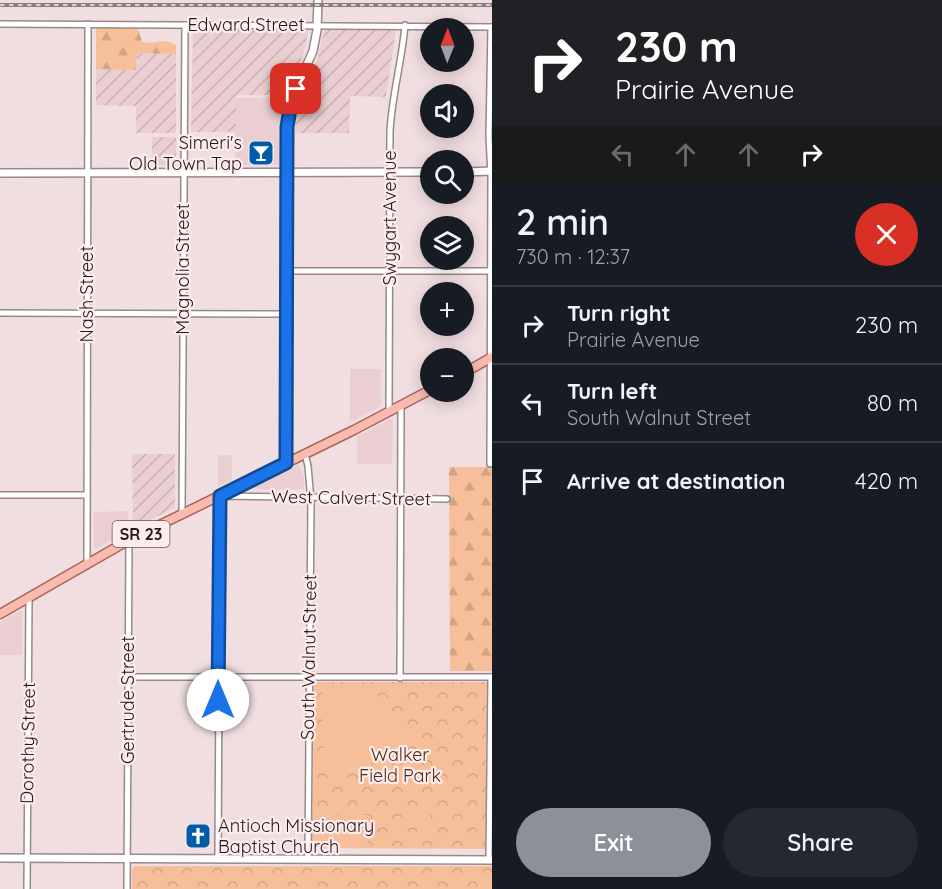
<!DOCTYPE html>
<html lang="en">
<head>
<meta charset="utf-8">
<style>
	:root { --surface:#171b24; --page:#242831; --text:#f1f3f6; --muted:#9ea1a6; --line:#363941; --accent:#8c9099 }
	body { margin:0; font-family:Quicksand,sans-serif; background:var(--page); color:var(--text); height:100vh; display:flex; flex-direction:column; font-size:22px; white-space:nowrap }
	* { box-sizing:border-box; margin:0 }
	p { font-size:20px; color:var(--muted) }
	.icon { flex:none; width:33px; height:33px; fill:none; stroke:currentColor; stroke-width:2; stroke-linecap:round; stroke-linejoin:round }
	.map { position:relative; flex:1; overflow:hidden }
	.drawer { display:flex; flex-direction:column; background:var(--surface); width:450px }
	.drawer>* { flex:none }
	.guide { background:#202124; color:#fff; overflow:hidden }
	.needle { width:39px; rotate:1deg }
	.fabs { position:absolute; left:420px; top:18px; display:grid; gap:12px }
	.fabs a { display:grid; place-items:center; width:54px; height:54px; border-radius:50%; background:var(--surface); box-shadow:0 3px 15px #0003; font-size:30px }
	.pin { position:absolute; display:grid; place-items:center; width:51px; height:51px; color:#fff; margin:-26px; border-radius:12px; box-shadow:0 3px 9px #0006 }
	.me { position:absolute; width:66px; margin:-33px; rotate:0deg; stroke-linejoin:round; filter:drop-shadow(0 0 4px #0008) }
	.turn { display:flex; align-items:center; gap:21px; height:126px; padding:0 24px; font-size:27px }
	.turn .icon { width:78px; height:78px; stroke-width:2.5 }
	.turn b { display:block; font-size:42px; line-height:51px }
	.lanes { display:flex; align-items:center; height:57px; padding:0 24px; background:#0003; justify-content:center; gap:30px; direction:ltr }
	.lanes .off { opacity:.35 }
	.round { display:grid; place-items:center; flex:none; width:63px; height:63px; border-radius:32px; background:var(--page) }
	.head { display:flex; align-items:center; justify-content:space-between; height:102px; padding:0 24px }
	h1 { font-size:36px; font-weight:600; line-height:45px }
	.cta { display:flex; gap:12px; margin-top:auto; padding:12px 24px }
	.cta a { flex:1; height:69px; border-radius:36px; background:var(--accent); color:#fff; font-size:24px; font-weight:600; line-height:69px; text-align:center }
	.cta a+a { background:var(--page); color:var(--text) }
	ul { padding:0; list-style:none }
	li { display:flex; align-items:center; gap:18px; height:78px; padding:0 24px; border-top:2px solid var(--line) }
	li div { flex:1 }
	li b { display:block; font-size:22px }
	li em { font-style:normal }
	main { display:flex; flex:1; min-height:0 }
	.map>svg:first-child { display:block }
</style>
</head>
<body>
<main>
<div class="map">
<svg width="492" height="889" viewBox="0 0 492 889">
	<defs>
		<pattern id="industrial-furrows" width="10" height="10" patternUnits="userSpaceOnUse" patternTransform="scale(1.5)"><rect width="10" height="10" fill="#eaced2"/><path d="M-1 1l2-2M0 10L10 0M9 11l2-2" fill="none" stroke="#c8b0b4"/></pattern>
		<pattern id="forest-firs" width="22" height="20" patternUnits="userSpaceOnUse" patternTransform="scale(1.5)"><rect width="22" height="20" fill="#f6bf9a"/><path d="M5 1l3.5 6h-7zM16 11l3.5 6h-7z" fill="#d2a484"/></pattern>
		<pattern id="park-crowns" width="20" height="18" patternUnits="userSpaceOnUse" patternTransform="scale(1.5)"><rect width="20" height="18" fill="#f6bf9a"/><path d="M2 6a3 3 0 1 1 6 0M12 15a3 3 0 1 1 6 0" fill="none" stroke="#d2a484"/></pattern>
	</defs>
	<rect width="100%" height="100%" fill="#f1dee0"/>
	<g fill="#eaced2">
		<path d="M236,98H285L280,121V165H235Z"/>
		<path d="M350,369H381V406L350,422Z"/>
		<path d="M393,418L392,464H357V436Z"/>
		<path d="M218,455H232V480L218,487Z"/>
		<path d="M298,465L304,477V489L267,490L253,488Z"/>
		<path d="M128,511L129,530L94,550V512Z"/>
		<path d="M22,610V655H0V622Z"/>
	</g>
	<g fill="url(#industrial-furrows)">
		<path d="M193,28L309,29L303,56L285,95H236V132H191Z"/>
		<path d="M325,28L396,29L386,97L350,96L349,133H295L296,119L299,103L304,90L317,61Z"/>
		<path d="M137,53L176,54V133H136V106L96,105V69L136,70Z"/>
		<rect x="152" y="137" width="24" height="28"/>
		<path d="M132,454H175V508L133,528Z"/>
	</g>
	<g fill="url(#forest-firs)">
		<path d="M99,28H138L142,42C155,45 163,37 176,45V54L137,53L136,70L96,69V30Z"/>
		<path d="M449,467H492V671H450Z"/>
	</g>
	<g fill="url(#park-crowns)">
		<path d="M314,682H487L486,849L312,848Z"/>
		<path d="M135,866H492V889H132V869Z"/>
	</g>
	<g fill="#f6bf9a">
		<path d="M322,685C331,685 358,683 365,686C372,689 378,696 383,702C402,721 408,734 408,761L330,766L324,760Z"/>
		<path d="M417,811H430V837L417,836Z"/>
		<path d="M316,814L368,815L367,847H315Z"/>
	</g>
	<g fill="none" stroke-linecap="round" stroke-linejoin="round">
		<g stroke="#99888a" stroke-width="8">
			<g id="minor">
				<path d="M0,24L492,27"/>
				<path d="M287,271H490"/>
				<path d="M0,313L286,314"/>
				<path d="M389,411L390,131C392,95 402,61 405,25"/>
				<path d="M305,454L308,466L311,501L308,860"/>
				<path d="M490,464L491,176L489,136L491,27"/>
				<path d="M0,495H87"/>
				<path d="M182,514L185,25"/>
				<path d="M87,563L88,24"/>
				<path d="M128,677H492"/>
				<path d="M400,678L401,405"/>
				<path d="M218,860L220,496L447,499"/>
				<path d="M489,860L491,677"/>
				<path d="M27,889L29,597"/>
				<path d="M127,889L129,540"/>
			</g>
		</g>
		<g stroke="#99888a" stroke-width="10">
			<g id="tertiary">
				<path d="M464,172L492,171"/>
				<path d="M0,173L430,172"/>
				<path d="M286,463L287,127L290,109L296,89L313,51L317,30L318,0"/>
				<path d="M0,858L492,860"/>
			</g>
		</g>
		<g stroke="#aa6557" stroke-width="11">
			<g id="primary">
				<path d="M464,373L492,357"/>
				<path d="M0,614L129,540L354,430L430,390"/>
			</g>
		</g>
		<use href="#minor" stroke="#fff" stroke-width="5"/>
		<use href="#tertiary" stroke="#fff" stroke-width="7"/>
		<use href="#primary" stroke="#f9bbaf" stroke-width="8"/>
		<g stroke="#8b7e7f" stroke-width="4">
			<path id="rail" d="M0,5H492"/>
		</g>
		<use href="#rail" stroke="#feebed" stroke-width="1.5" stroke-dasharray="4.5" stroke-linecap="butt"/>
	</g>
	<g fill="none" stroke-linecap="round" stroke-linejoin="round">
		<g stroke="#114b97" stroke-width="15">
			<path id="route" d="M218,700L220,496L286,463L287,127L290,109L296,89"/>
		</g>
		<use href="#route" stroke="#1a73e8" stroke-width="10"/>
	</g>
	<defs>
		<g id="bar-square" transform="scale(1.35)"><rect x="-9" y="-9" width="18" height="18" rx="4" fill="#005ba8" stroke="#feebed"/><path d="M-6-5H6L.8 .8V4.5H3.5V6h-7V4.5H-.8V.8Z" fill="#fff"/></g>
		<g id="church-square" transform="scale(1.35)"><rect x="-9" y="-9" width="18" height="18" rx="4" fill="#005ba8" stroke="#feebed"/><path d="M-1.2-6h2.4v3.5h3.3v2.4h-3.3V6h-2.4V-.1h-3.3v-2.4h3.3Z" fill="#fff"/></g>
	</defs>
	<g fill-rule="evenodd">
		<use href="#bar-square" x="261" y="153"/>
		<use href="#church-square" x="198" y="836"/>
	</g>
	<g text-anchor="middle" stroke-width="4.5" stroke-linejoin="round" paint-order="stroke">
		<rect fill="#feebed" stroke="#625859" stroke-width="1.5" x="112.5" y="521" width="57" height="26" rx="4.5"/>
		<g font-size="16" font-weight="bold" fill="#1f1919">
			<text x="141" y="540">SR 23</text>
		</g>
		<g font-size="18" fill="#1f1919" stroke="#feebed">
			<text x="246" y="31">Edward Street</text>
			<text transform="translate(390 218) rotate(-90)" y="6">Swygart Avenue</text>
			<text transform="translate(183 269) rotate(-90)" y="6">Magnolia Street</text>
			<text transform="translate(87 294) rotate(-90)" y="6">Nash Street</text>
			<text transform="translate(351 498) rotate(1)" y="6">West Calvert Street</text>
			<text transform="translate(309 657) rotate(-89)" y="6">South Walnut Street</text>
			<text transform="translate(128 700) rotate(-90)" y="6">Gertrude Street</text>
			<text transform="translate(28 743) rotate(-89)" y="6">Dorothy Street</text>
		</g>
		<g font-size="18" fill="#1f1919" stroke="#feebed" text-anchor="end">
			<text x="242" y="149">Simeri's<tspan x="242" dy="21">Old Town Tap</tspan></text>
			<text x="218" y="832" text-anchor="start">Antioch Missionary<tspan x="218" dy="21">Baptist Church</tspan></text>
		</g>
		<g font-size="18" fill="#4e2d13" stroke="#feebed">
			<text x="400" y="761">Walker<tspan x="400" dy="21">Field Park</tspan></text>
		</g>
	</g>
</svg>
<div class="fabs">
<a><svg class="needle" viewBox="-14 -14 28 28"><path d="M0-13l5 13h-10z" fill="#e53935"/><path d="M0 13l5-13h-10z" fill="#9ea1a6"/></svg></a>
<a><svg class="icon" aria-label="sound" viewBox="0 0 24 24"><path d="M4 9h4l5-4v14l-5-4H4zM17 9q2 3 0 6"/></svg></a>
<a><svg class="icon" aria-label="search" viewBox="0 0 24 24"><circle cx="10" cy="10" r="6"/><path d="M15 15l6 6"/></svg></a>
<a><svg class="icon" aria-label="layers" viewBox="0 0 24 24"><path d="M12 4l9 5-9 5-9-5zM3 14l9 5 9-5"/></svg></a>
<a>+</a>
<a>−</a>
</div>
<div class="pin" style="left:296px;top:89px;background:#d93025"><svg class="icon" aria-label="arrive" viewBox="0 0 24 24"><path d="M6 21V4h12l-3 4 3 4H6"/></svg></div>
<svg class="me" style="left:218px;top:700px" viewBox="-20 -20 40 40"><circle r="19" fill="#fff"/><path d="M0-13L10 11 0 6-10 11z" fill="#1a73e8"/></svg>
</div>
<section class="drawer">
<div class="guide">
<div class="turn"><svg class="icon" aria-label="right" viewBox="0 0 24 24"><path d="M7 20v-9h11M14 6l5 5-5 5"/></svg><div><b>230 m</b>Prairie Avenue</div></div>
<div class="lanes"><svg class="icon off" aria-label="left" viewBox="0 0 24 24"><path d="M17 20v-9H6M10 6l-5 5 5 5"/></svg><svg class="icon off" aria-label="ahead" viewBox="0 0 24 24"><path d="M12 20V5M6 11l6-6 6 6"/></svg><svg class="icon off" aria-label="ahead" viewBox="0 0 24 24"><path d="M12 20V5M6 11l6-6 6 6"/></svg><svg class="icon" aria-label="right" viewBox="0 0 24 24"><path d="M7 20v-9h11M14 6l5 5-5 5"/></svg></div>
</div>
<div class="head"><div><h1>2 min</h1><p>730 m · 12:37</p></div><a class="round" style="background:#d93025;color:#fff"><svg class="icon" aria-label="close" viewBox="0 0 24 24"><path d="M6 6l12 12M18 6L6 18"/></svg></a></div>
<ul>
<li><svg class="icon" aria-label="right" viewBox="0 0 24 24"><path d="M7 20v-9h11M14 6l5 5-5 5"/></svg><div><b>Turn right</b><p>Prairie Avenue</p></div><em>230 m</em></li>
<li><svg class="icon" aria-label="left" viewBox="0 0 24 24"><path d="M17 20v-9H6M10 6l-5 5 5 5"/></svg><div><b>Turn left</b><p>South Walnut Street</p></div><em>80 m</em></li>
<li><svg class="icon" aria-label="arrive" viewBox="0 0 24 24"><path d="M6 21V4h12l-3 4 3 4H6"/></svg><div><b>Arrive at destination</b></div><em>420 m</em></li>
</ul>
<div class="cta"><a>Exit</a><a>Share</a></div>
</section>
</main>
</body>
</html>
